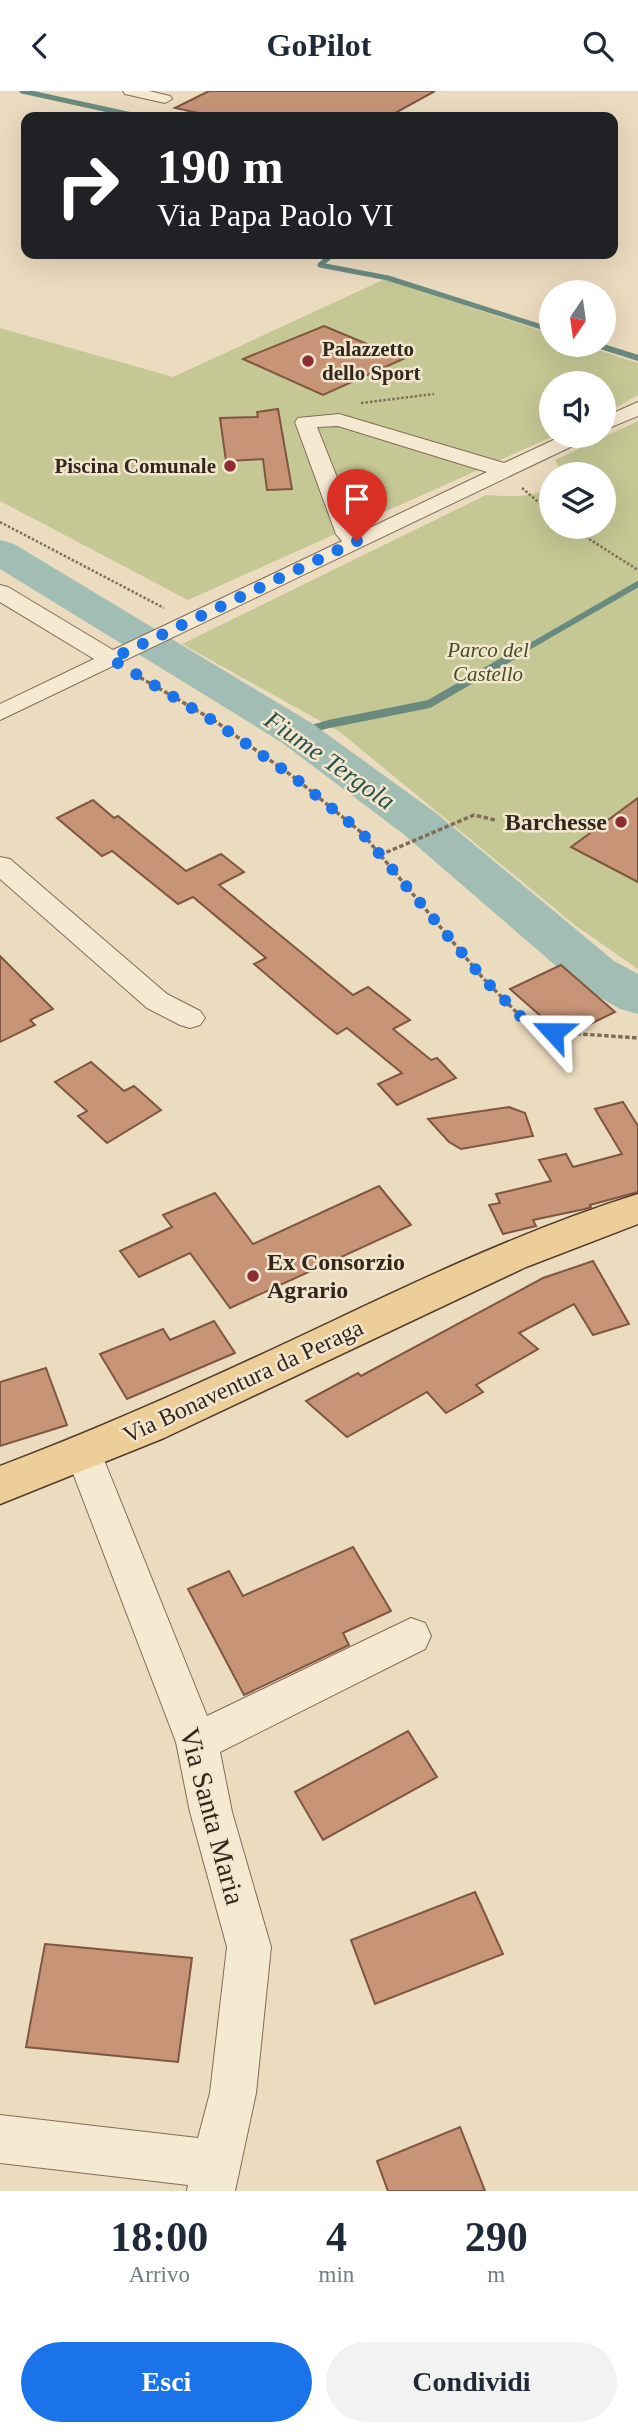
<!DOCTYPE html>
<html lang="it">
<head>
<meta charset="utf-8">
<style>
	:root { --surface:#fff; --page:#f2f2f3; --text:#1f2937; --muted:#747a83; --accent:#1a73e8 }
	body { margin:0; font-family:Georgia,serif; background:var(--page); color:var(--text); height:100vh; display:flex; flex-direction:column; font-size:26px; white-space:nowrap }
	* { box-sizing:border-box; margin:0 }
	p { font-size:23px; color:var(--muted) }
	.icon { flex:none; width:38px; height:38px; fill:none; stroke:currentColor; stroke-width:2; stroke-linecap:round; stroke-linejoin:round }
	.map { position:relative; height:2100px; overflow:hidden }
	.panel { display:flex; flex-direction:column; background:var(--surface); flex:1 }
	.panel>* { flex:none }
	.guide { position:absolute; left:21px; top:21px; width:597px; height:147px; border-radius:14px; box-shadow:0 7px 28px #0002; background:#202124; color:#fff; overflow:hidden }
	.needle { width:46px; rotate:193deg }
	.fabs { position:absolute; left:539px; top:189px; display:grid; gap:14px }
	.fabs a { display:grid; place-items:center; width:77px; height:77px; border-radius:50%; background:var(--surface); box-shadow:0 7px 28px #0002; font-size:35px }
	.pin { position:absolute; display:grid; place-items:center; width:60px; height:60px; color:#fff; margin:-72px -30px; border-radius:50% 50% 50% 0; rotate:-45deg; box-shadow:0 0 7px #0007 }
	.pin .icon { rotate:45deg }
	.me { position:absolute; width:77px; margin:-38px; rotate:294deg; stroke-linejoin:round; filter:drop-shadow(0 0 5px #0008) }
	.turn { display:flex; align-items:center; gap:24px; height:147px; padding:0 21px; font-size:32px }
	.turn .icon { width:91px; height:91px; stroke-width:2.5 }
	.turn b { display:block; font-size:49px; line-height:60px }
	.eta { display:flex; justify-content:space-evenly; align-items:center; height:119px; text-align:center }
	.eta b { font-size:42px; font-weight:700; line-height:49px }
	.action { display:flex; gap:14px; margin-top:auto; padding:14px 21px }
	.action a { flex:1; height:80px; border-radius:42px; background:var(--accent); color:#fff; font-size:28px; font-weight:700; line-height:80px; text-align:center }
	.action a+a { background:var(--page); color:var(--text) }
	header { display:flex; justify-content:space-between; align-items:center; height:91px; padding:0 21px; background:var(--surface); font-size:32px; font-weight:700 }
	.map>svg:first-child { display:block }
</style>
</head>
<body>
<header><svg class="icon" aria-label="back" viewBox="0 0 24 24"><path d="M15 5l-7 7 7 7"/></svg>GoPilot<svg class="icon" aria-label="search" viewBox="0 0 24 24"><circle cx="10" cy="10" r="6"/><path d="M15 15l6 6"/></svg></header>
<div class="map">
<svg width="638" height="2100" viewBox="0 0 638 2100">
	<rect width="100%" height="100%" fill="#ebdbbf"/>
	<g fill="#c5c894">
		<path d="M385,188L551,243V254H582L638,272V304L604,323V292H551V345H554L188,509L0,410V237L173,286Z"/>
		<path d="M638,330V878L576,835L340,641L182,553L486,404C508,405 534,409 551,394V436H604V383H562L555,369Z"/>
	</g>
	<g fill="none" stroke-linecap="round" stroke-linejoin="round">
		<g stroke="#6a8a80" stroke-width="5">
			<path d="M22,0L141,26"/>
			<path d="M333,163L320,174L388,187L551,239"/>
		</g>
		<g stroke="#6a8a80" stroke-width="6">
			<path d="M597,254L638,267"/>
			<path d="M520,561L638,493"/>
		</g>
		<path stroke="#6a8a80" stroke-width="8" d="M297,642L329,633L429,613L523,559"/>
		<path fill="#a2bdb3" fill-rule="evenodd" d="M0,449L14,453L313,633L436,722L614,870L638,883V923L620,918L578,894L402,742L281,651L0,478Z"/>
	</g>
	<g fill="#c79477" stroke="#805640" stroke-width="2">
		<path d="M209,0H435L388,26H216L175,17Z"/>
		<path d="M324,235L403,268L323,304L243,268Z"/>
		<path d="M278,318L292,398L267,399L263,368L226,370L220,327L258,326L257,321Z"/>
		<path d="M638,707V791L571,756Z"/>
		<path d="M93,709L114,727L118,725L186,780L221,763L244,781L219,794L353,904L368,896L410,929L393,938L431,969L437,967L456,987L397,1014L378,993L402,982L347,937L337,943L315,925L254,873L266,867L193,806L178,813L112,760L102,765L57,727Z"/>
		<path d="M0,865L53,918L30,929L35,934L0,951Z"/>
		<path d="M561,874L615,921L578,939L564,927L551,934L510,898Z"/>
		<path d="M91,971L124,1000L134,995L161,1019L107,1052L78,1025L87,1020L55,991Z"/>
		<path d="M623,1011L638,1035V1101L590,1114L591,1116L585,1118L533,1129L536,1135L503,1143L489,1114L500,1112L496,1103L551,1090L539,1069L566,1063L573,1076L622,1063L595,1018Z"/>
		<path d="M509,1016L525,1022L533,1045L461,1058L449,1051L428,1028Z"/>
		<path d="M379,1095L411,1134L230,1217L190,1162L139,1186L120,1160L172,1136L163,1124L215,1102L253,1153Z"/>
		<path d="M593,1170L629,1233L593,1244L574,1213L519,1242L538,1258L476,1294L483,1301L446,1322L427,1301L347,1346L306,1310L358,1282L361,1285L543,1187Z"/>
		<path d="M214,1230L235,1262L127,1308L100,1263L163,1238L170,1249Z"/>
		<path d="M46,1277L67,1334L0,1355V1291Z"/>
		<path d="M353,1456L391,1520L343,1542L349,1554L244,1604L188,1498L229,1480L243,1505Z"/>
		<path d="M408,1640L437,1686L323,1749L295,1701Z"/>
		<path d="M475,1801L503,1863L375,1913L351,1849Z"/>
		<path d="M45,1853L192,1867L178,1971L26,1956Z"/>
		<path d="M460,2036L485,2100H388L377,2070Z"/>
	</g>
	<g fill="none" stroke-linecap="round" stroke-linejoin="round">
		<g stroke="#826c59" stroke-width="2">
			<g id="minor">
				<path d="M123,0H149L170,5L172,8L165,12L125,3Z"/>
				<path d="M638,311V325L604,339V326Z"/>
				<path d="M339,323L504,372L562,345H588L585,349L0,629V613L94,568L0,511V494L8,496L113,559L342,450L336,443L295,331L298,327ZM338,335L487,381L359,442L317,336Z"/>
				<path d="M0,766L10,768L167,903L200,920L205,927L200,934L190,937L180,934L147,917L0,788Z"/>
				<path d="M84,1349L97,1353L102,1364L207,1625L411,1527L425,1532L431,1545L425,1558L220,1661L232,1721L271,1856L256,2002L235,2100H187L188,2094L0,2072V2024L198,2047L210,2002L227,1856L190,1721L176,1651L66,1364L71,1353Z"/>
			</g>
		</g>
		<g stroke="#503b2d" stroke-width="3">
			<path id="major" d="M638,1103V1133L526,1176L164,1347L0,1413V1375C114,1332 225,1281 335,1229C434,1182 533,1136 638,1103Z"/>
		</g>
		<g stroke="#826c59" stroke-width="2.5" stroke-dasharray="2.5 2" stroke-linecap="butt">
			<path d="M361,312L434,303"/>
			<path d="M522,397L551,422"/>
			<path d="M0,431L164,517"/>
			<path d="M570,436L638,479"/>
		</g>
		<g stroke="#826c59" stroke-width="3.5" stroke-dasharray="4.5 2.5" stroke-linecap="butt">
			<path d="M134,583L215,630L295,687L362,742L482,886L526,931L553,941L638,947"/>
			<path d="M380,764L474,724L495,729"/>
		</g>
		<use href="#minor" fill="#f6e9d2" fill-rule="evenodd"/>
		<use href="#major" fill="#edce98" fill-rule="evenodd"/>
	</g>
	<g fill="none" stroke-linecap="round" stroke-linejoin="round">
		<path stroke="#1a73e8" stroke-width="12" stroke-dasharray="0 21.6" d="M357,450L111,568L215,631L295,687L362,742L482,886L526,931L553,941"/>
	</g>
	<g fill="#8e2c33" stroke="#f3e6ce" stroke-width="2.5">
		<circle cx="308" cy="270" r="7"/>
		<circle cx="230" cy="375" r="7"/>
		<circle cx="621" cy="731" r="7"/>
		<circle cx="253" cy="1185" r="7"/>
	</g>
	<g text-anchor="middle" stroke-width="5" stroke-linejoin="round" paint-order="stroke">
		<g font-size="21" font-weight="bold" fill="#33261c" stroke="#f3e6ce" text-anchor="start">
			<text x="322" y="265">Palazzetto<tspan x="322" dy="24">dello Sport</tspan></text>
			<text x="216" y="382" text-anchor="end">Piscina Comunale</text>
		</g>
		<g font-size="21" font-style="italic" fill="#464e24" stroke="#f3e6ce">
			<text x="488" y="566">Parco del<tspan x="488" dy="24">Castello</tspan></text>
		</g>
		<g font-size="24" font-weight="bold" fill="#33261c" stroke="#f3e6ce" text-anchor="end">
			<text x="607" y="739">Barchesse</text>
			<text x="267" y="1179" text-anchor="start">Ex Consorzio<tspan x="267" dy="28">Agrario</tspan></text>
		</g>
		<g font-size="24" fill="#33261c" stroke="#f3e6ce">
			<text transform="translate(243 1290) rotate(-25)" y="8">Via Bonaventura da Peraga</text>
		</g>
		<g font-size="26" font-style="italic" fill="#2c524d" stroke="#f3e6ce">
			<text transform="translate(330 669) rotate(35)" y="9">Fiume Tergola</text>
		</g>
		<g font-size="28" fill="#33261c" stroke="#f3e6ce">
			<text transform="translate(213 1725) rotate(75)" y="10">Via Santa Maria</text>
		</g>
	</g>
</svg>
<div class="fabs">
<a><svg class="needle" viewBox="-14 -14 28 28"><path d="M0-13l5 13h-10z" fill="#e53935"/><path d="M0 13l5-13h-10z" fill="#747a83"/></svg></a>
<a><svg class="icon" aria-label="sound" viewBox="0 0 24 24"><path d="M4 9h4l5-4v14l-5-4H4zM17 9q2 3 0 6"/></svg></a>
<a><svg class="icon" aria-label="layers" viewBox="0 0 24 24"><path d="M12 4l9 5-9 5-9-5zM3 14l9 5 9-5"/></svg></a>
</div>
<div class="pin" style="left:357px;top:450px;background:#d93025"><svg class="icon" aria-label="arrive" viewBox="0 0 24 24"><path d="M6 21V4h12l-3 4 3 4H6"/></svg></div>
<svg class="me" style="left:553px;top:941px" viewBox="-20 -20 40 40"><path d="M0-17L14 15 0 8-14 15z" fill="#1a73e8" stroke="#fff" stroke-width="4"/></svg>
<div class="guide">
<div class="turn"><svg class="icon" aria-label="right" viewBox="0 0 24 24"><path d="M7 20v-9h11M14 6l5 5-5 5"/></svg><div><b>190 m</b>Via Papa Paolo VI</div></div>
</div>
</div>
<section class="panel">
<div class="eta">
<div><b>18:00</b><p>Arrivo</p></div>
<div><b>4</b><p>min</p></div>
<div><b>290</b><p>m</p></div>
</div>
<div class="action"><a>Esci</a><a>Condividi</a></div>
</section>
</body>
</html>
